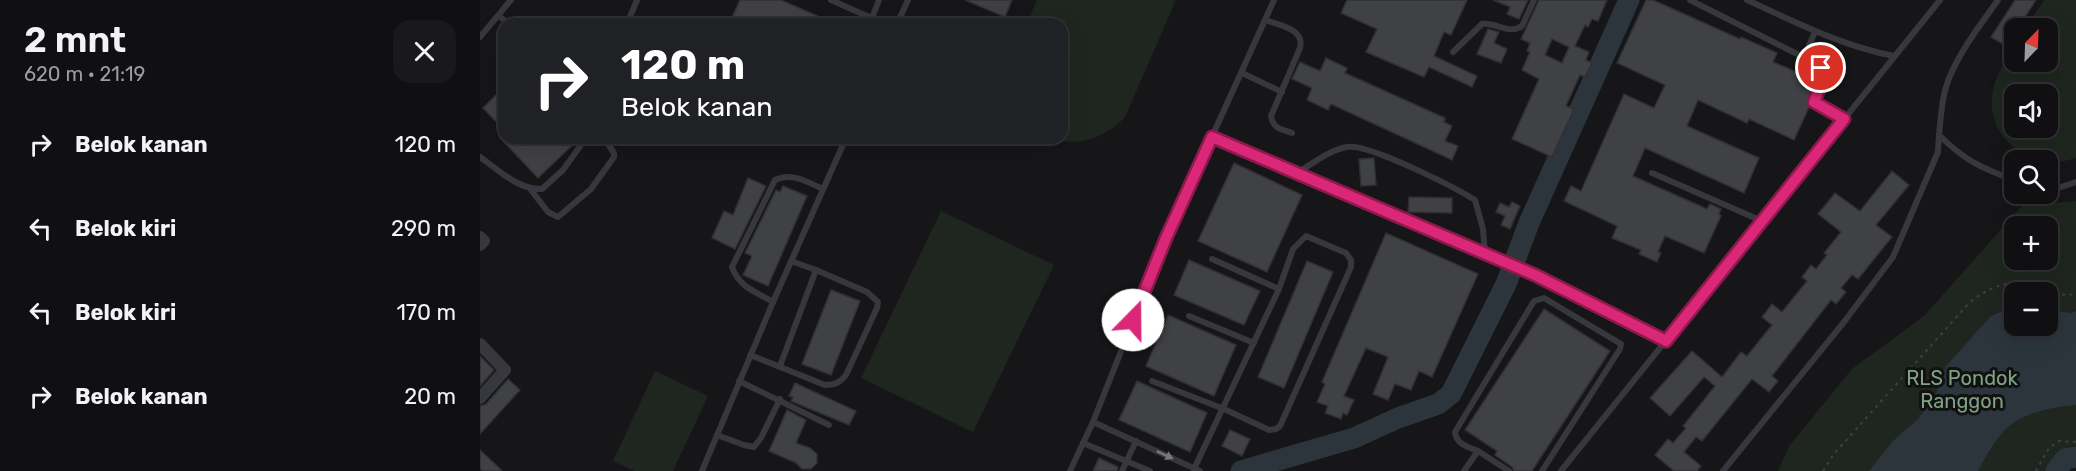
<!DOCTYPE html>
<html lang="id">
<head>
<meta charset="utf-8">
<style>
	:root { --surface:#101012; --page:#19191b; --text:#f1f3f6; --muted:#9c9d9f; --line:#303032 }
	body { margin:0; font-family:Rubik,sans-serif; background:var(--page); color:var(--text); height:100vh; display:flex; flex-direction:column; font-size:22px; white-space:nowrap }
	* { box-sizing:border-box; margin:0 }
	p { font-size:20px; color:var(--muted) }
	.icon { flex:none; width:33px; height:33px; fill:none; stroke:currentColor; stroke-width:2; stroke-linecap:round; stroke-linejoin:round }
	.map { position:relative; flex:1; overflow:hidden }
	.panel { display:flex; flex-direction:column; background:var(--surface); width:480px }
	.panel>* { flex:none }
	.guide { position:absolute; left:18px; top:18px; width:570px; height:126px; border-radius:18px; box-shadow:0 6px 24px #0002,0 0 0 2px var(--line); background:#202124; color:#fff; overflow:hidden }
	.needle { width:39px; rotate:23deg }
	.controls { position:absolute; left:1524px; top:18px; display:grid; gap:12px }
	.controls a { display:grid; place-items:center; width:54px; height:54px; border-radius:12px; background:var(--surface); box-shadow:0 6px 24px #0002,0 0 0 2px var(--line); font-size:30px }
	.pin { position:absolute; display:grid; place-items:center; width:51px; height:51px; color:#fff; margin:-26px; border:3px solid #fff; border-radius:50%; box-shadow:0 2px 6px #0007 }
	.me { position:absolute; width:66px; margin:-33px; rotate:22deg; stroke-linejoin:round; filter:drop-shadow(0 0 4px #0008) }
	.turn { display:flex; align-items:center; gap:21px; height:126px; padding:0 24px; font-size:27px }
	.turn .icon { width:78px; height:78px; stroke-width:2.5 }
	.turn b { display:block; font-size:42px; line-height:51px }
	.round { display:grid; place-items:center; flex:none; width:63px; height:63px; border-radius:18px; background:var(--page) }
	.headline { display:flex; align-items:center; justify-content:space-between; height:102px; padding:0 24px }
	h1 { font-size:36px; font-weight:600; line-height:45px }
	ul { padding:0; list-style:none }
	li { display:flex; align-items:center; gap:18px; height:84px; padding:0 24px }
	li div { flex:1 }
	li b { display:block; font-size:22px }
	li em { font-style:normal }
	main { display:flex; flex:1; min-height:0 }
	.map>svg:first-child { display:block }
</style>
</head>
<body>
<main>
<section class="panel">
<div class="headline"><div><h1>2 mnt</h1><p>620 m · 21:19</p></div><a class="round"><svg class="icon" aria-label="close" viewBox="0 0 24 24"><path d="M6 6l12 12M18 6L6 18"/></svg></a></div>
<ul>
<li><svg class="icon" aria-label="right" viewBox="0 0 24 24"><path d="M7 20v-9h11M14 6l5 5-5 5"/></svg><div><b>Belok kanan</b></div><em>120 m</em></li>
<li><svg class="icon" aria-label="left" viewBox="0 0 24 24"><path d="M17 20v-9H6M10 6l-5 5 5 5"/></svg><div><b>Belok kiri</b></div><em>290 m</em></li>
<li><svg class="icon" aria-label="left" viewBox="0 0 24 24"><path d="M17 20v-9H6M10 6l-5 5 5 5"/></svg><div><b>Belok kiri</b></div><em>170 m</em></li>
<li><svg class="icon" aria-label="right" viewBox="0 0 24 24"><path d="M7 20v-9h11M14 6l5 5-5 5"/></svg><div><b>Belok kanan</b></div><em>20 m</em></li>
</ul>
</section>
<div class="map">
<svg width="1596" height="471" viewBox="0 0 1596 471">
	<rect width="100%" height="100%" fill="#161618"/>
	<g fill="#1e261f" fill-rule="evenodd">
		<path d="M557,0H696L645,117C627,137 597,148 571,138H582V24H547Z"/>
		<path d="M1564,0H1596V158C1556,172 1508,143 1512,97C1513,78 1525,62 1534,47V62H1568V28H1546ZM1534,94H1568V128H1534Z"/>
		<path d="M1596,201V452L1583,455L1571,471H1298L1309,446L1372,369L1444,316L1542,206ZM1534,226H1568V260H1534ZM1534,292H1568V326H1534Z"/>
		<path d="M461,211L574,265L493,432L381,378Z"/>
		<path d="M175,371L228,396L193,471H154L133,461Z"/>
	</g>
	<path fill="#2c353c" d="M1533,306H1534V326H1568V310L1591,313L1596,311V405C1572,407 1540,413 1523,432C1513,443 1505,458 1498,471H1389L1413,441L1438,419L1455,395L1466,366L1511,316Z"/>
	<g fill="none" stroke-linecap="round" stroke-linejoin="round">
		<g stroke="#2c353c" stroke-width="21">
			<path d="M761,471L874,438L918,418L958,404L971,394L1026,284L1049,223L1149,0"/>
			<path d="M1576,471L1585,459L1596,457"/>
		</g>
	</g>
	<g fill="#404145" stroke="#303034" stroke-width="1.5" fill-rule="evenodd">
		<path d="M260,0H301L356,24H249Z"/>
		<path d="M485,0H532L525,17Z"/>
		<path d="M867,0H987L971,35L964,32L954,56L997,76L992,87L949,67L944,77L886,52L897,29L861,13Z"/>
		<path d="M1013,0H1048L1039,19L1027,14L1030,7Z"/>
		<path d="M1059,0H1127L1118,21L1112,19L1108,27L1105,25L1095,46L1109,52L1106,60L1112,63L1105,77L1100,75L1086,106L1094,109L1072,157L1032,139L1059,79L1042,70L1050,52L1047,51L1050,43L1041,39ZM1072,39L1089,47L1082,63L1065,55Z"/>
		<path d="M1166,0H1173L1260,39L1261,37L1297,53L1293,62L1336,80L1329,101L1330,105L1314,140L1269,119L1267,123L1218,100L1207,126L1279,158L1264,193L1165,148L1153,176L1227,209L1230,204L1241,209L1239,214L1241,216L1224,253L1185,236L1178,252L1181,253L1177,262L1159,254L1161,250L1132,238L1137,226L1084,201L1091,186L1101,191L1144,94L1174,108L1185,85L1137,63Z"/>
		<path d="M1535,0H1556L1538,28H1534V33L1526,46L1511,37Z"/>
		<path d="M1008,29L1019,32L1014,43L1027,49L1021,63L997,54Z"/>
		<path d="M846,58L867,68L865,73L965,118L964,122L972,126L965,141L978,146L972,160L851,104L848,110L827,100L832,88L812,79L820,62L840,71Z"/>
		<path d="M24,87V130L3,108Z"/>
		<path d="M20,138H100L58,178Z"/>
		<path d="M894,158L896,185L881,186L879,159Z"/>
		<path d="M754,163L822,195L787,272L718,241Z"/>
		<path d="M1412,171L1429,185L1396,225L1412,237L1378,279L1372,275L1361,288L1366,292L1356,304L1351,300L1292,376L1298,381L1289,392L1272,379L1222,441L1216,437L1204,452L1221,466L1217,471H1194L1175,455L1188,439L1193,443L1206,428L1203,426L1235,386L1224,377L1190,416L1170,398L1212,351L1242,377L1261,352L1267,356L1292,325L1282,317L1292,304L1302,312L1327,281L1322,277L1331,265L1336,269L1347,255L1344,253L1361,232L1338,214L1355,193L1380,211Z"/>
		<path d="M268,178L286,186L255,249L232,238L244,211L253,215Z"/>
		<path d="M303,186L327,196L288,286L263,275L272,256L265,253L296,190L300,192Z"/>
		<path d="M929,197L972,198V213L928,212Z"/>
		<path d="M1032,202L1040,206L1030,229L1021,225L1025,216L1016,212L1020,203L1029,207Z"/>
		<path d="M906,233L998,274L952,377L939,371L931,390L915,384L908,400L893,394L908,357L886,348L864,396L874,400L867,415L863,413L861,419L845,413L848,406L837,402L845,384L842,382Z"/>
		<path d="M709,260L780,291L764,325L694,295Z"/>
		<path d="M827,261L853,272L804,388L778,377Z"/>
		<path d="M351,290L380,301L351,375L322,364Z"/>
		<path d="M1064,309L1130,351L1052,471H1034L1032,467L1015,455L1017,451L985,430Z"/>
		<path d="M688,315L756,345L734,396L666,366Z"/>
		<path d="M0,356L14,370L0,386Z"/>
		<path d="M28,379L40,390L0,434V406L6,404Z"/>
		<path d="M657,381L727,413L710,452L639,420Z"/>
		<path d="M315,383L376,411L369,425L311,401L313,397L309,396Z"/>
		<path d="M307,410L326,420L316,443L330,448L337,454V463L331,469H322L316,463L289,451Z"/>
		<path d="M750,430L770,439L762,456L742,446Z"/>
		<path d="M0,450L14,463L22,471H3L0,469Z"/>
		<path d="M619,458L638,467L637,471H613Z"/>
	</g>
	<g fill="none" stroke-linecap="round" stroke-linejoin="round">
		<g stroke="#3d3f44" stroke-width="2" stroke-dasharray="3 4.5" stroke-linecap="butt">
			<path d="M1343,471L1353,455L1491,301C1519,281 1535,279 1568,290C1578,294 1586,297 1596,293"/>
			<path d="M1556,471L1569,448L1579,441L1596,442"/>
		</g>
		<g stroke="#37383d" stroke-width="6">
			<path d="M351,0L405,24"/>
			<path d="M1210,0L1337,64C1349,76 1337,88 1334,102L1364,119"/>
			<path d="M1267,0C1315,22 1362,46 1414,56"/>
			<path d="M1518,0C1501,24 1482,48 1470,76C1462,94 1461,116 1459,135C1484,160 1501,168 1534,180"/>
			<path d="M19,16L29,24"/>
			<path d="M392,18L399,0"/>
			<path d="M785,20C799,25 825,29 820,48L791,116C793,129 801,129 812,133"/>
			<path d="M147,24L157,0"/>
			<path d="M417,24L428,0"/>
			<path d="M0,37L31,0"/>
			<path d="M973,52L1002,24C1016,22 1029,35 1042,26L1054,0"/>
			<path d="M1324,57L1335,32"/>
			<path d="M762,73L802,92"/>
			<path d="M732,137L1055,275L1186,341"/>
			<path d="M0,157C19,170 38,190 62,189L83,170L106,138"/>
			<path d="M817,173C832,164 849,150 867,147C888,143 974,187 995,200L1003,229L1005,253"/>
			<path d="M1172,173L1282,221"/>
			<path d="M1568,188L1575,189L1596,182"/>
			<path d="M51,190L68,212L78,217L111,189L134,157V153L124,138"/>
			<path d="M311,261L336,270"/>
			<path d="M293,302C276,292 259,287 252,267L295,180C312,172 327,182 343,189"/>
			<path d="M709,316L774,343"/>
			<path d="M270,355L345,385C354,385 360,383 366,375L397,308L398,302L387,292L336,270L300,366"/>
			<path d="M259,381L349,425"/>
			<path d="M672,381L744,409L789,430L796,429L800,426L871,267V260L866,253L826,236L813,249L799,289L732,259"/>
			<path d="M613,422L720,471"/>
			<path d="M237,435L264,445L274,447L281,438L300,399"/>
			<path d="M603,443L670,471"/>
			<path d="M998,451C988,447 976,444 975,432L1054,301L1064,298L1141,344L1140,349L1062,471"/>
			<path d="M714,469L799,289"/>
			<path d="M222,471L293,302L366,138"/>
			<path d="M590,471L613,422L686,238L794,0"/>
			<path d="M642,471L656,441"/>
			<path d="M984,471L998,451L1029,471"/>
			<path d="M1081,471L1460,0"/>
			<path d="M1243,471L1364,322L1413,257L1458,152L1459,135"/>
		</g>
		<g stroke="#37383d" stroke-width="12">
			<path d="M0,237L4,241L0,245"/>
			<path d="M0,344L25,370L0,398"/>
		</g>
	</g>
	<defs><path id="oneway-solid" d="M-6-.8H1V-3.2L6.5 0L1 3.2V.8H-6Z" transform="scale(1.5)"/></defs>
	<use fill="#757881" href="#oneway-solid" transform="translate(685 455) rotate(25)"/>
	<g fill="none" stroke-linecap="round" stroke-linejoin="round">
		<g stroke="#8e194d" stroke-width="15">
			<path id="route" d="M653,320L686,238L732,137L1055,275L1186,341L1364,119L1334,102L1344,77L1341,68"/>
		</g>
		<use href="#route" stroke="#db2777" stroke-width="10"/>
	</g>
	<g text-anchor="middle" stroke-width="6" stroke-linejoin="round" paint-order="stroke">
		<g font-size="20" fill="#7fa381" stroke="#111113">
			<text x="1482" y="385">RLS Pondok<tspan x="1482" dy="23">Ranggon</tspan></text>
		</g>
	</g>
</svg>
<div class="controls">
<a><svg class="needle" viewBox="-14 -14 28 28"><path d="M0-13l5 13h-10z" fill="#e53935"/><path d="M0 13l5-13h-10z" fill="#9c9d9f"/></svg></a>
<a><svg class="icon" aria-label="sound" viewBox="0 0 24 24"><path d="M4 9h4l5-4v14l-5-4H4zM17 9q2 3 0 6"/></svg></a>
<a><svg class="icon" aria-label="search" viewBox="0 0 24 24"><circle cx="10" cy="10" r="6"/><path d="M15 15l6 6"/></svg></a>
<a>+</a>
<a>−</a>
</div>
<div class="pin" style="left:1341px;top:68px;background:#d93025"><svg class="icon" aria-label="arrive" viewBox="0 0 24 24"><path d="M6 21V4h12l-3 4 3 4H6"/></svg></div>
<svg class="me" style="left:653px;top:320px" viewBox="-20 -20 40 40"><circle r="19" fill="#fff"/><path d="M0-13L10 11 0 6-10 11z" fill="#db2777"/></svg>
<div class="guide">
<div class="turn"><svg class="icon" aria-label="right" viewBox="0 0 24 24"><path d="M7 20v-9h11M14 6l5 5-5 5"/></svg><div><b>120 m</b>Belok kanan</div></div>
</div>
</div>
</main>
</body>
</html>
